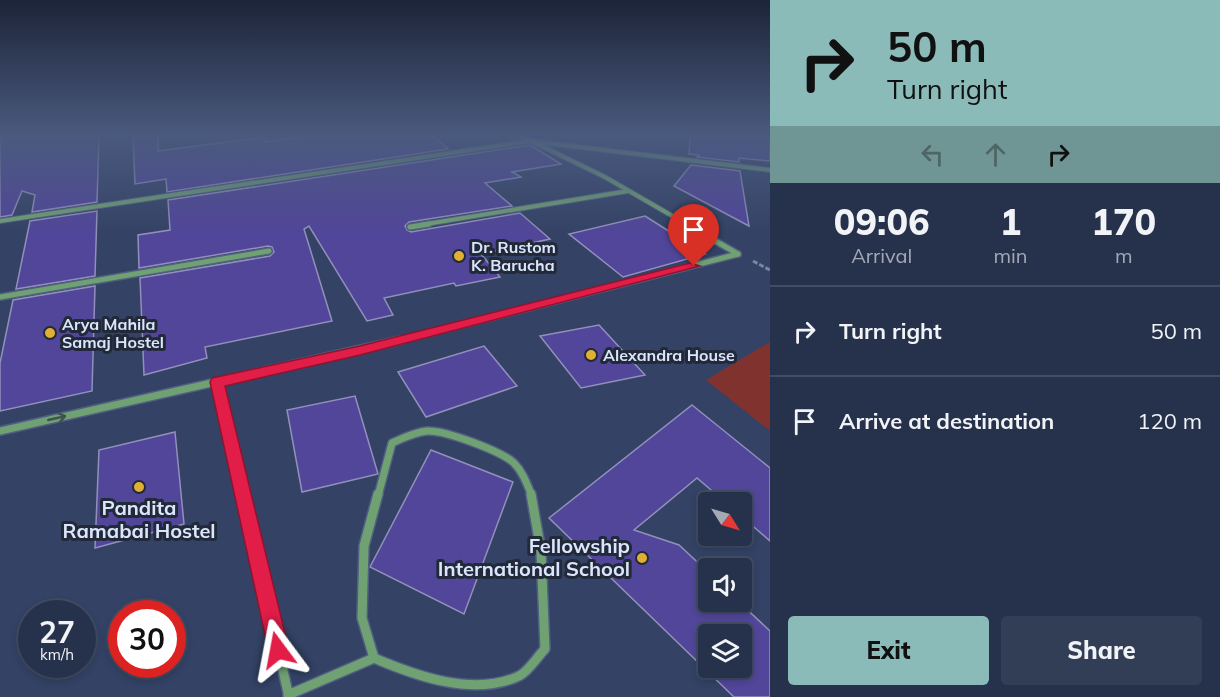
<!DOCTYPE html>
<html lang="en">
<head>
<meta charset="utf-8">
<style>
	:root { --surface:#26324c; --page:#323e56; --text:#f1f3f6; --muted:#a4aab5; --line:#424d64; --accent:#8bbbb9 }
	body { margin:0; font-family:Mulish,sans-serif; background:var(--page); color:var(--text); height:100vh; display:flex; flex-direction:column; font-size:22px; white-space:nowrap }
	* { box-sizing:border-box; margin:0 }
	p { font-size:20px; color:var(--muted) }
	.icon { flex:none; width:33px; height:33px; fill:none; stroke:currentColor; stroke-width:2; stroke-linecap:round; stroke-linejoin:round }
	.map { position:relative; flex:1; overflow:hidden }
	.details { display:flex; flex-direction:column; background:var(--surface); width:450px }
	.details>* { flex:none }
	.guide { background:#8bbbb9; color:#111; overflow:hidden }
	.needle { width:39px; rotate:127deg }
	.controls { position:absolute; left:698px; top:492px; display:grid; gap:12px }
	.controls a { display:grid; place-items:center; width:54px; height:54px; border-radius:6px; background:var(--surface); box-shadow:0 3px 9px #0003,0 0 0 2px var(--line); font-size:30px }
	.speed { position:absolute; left:18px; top:600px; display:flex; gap:12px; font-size:30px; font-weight:700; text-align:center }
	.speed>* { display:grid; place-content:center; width:78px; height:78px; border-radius:50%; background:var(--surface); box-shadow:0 3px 9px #0003,0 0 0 2px var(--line); line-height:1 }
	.speed small { font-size:15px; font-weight:400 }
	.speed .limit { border:9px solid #d22; background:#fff; color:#111 }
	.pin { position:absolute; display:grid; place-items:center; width:51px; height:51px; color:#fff; margin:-62px -26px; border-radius:50% 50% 50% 0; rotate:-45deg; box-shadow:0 0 6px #0007 }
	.pin .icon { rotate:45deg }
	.me { position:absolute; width:66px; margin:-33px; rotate:347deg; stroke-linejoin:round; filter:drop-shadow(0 0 4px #0008) }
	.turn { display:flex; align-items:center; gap:21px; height:126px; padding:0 18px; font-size:27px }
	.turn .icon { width:78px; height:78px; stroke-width:2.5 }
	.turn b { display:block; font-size:42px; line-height:51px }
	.lanes { display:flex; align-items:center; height:57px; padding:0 18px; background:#0003; justify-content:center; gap:30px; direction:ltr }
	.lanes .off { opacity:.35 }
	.eta { display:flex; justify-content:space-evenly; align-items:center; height:102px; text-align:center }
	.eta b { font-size:36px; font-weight:800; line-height:42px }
	.action { display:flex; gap:12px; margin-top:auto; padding:12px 18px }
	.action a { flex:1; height:69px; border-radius:6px; background:var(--accent); color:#111; font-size:24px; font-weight:800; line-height:69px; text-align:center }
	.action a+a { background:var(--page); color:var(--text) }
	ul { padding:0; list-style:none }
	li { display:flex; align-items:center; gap:18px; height:90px; padding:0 18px; border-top:2px solid var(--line) }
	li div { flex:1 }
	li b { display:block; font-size:22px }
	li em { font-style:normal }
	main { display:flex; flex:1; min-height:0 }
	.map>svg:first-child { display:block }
</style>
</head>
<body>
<main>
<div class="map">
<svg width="770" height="697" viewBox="0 0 770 697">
	<rect width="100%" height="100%" fill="#334265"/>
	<path fill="#80332e" d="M770,342V431L706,380Z"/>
	<g fill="#514699" stroke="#9290bb" stroke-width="1.5" fill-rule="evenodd">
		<path d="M0,136H99L97,202L32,212L35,195L22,191L12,215L0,217Z"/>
		<path d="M133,136H158V151L265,137L266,142L307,136H434L448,149L167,192L166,179L135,184Z"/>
		<path d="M690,136H770V161L739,158V162L697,157L699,155L689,154Z"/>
		<path d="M530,145L561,164L512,172L521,177L485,183L512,206L409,222L405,226L407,230L411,232L520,213L550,239L481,254L500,277L456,286L454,283L384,298L393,315L367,321L309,226L304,229L332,321L205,347L207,358L144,375L140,278L270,256L274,252L272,247L268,246L139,268L138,235L170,230L168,200Z"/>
		<path d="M691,165L740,171L749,226L674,186Z"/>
		<path d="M97,211L95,276L16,289L30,221Z"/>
		<path d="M645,216L705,254L623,277L569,234Z"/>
		<path d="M95,286L92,391L0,411V363L13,300Z"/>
		<path d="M599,325L645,375L581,388L540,336Z"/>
		<path d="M484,346L517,386L426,417L398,372Z"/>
		<path d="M355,396L378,474L302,492L287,410Z"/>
		<path d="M692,405L770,468V541L741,516V502H725L697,478L634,530L679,545L708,572V602H739L770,631V697H734L549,518ZM708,634H741V668H708Z"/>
		<path d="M175,432L184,524L95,548L99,450Z"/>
		<path d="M431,450L513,482L464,614L370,567Z"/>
	</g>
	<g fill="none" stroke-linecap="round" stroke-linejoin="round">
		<g stroke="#515f80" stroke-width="6">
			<g id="minor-far3">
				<path d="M521,136L605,177L688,225"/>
				<path d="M0,221L530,141L770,170"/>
				<path d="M420,225L628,191"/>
			</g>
		</g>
		<g stroke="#515f80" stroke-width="8">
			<g id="minor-far2">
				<path d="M686,224L738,254"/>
				<path d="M410,227L429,224"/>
				<path d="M0,297L269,251"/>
				<path d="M395,342L738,254"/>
			</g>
		</g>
		<g stroke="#515f80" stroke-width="10">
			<g id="minor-far1">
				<path d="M217,382L243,496"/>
				<path d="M0,431L401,340"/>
				<path d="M378,496L392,443C403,438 415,432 427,431C445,430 501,451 514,463C523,472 527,484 532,496"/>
			</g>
		</g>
		<g stroke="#515f80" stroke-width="12">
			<g id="minor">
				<path d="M243,494L289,697"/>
				<path d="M374,658C416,676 474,697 519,676C529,671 537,657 545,649L541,551L531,494"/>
				<path d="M374,658L362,618L364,546L378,494"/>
				<path d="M288,695L374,658"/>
			</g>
		</g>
		<path stroke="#7986a4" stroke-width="3" stroke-dasharray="5 2" stroke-linecap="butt" d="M753,261L770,270"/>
		<use href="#minor-far3" stroke="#70a173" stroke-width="4"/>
		<use href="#minor-far2" stroke="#70a173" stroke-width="5"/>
		<use href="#minor-far1" stroke="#70a173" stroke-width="7"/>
		<use href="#minor" stroke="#70a173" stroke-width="9"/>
	</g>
	<defs><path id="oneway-shaft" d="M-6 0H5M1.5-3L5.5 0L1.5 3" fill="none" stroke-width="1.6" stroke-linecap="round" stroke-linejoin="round" transform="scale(1.5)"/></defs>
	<use stroke="#3d534d" href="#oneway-shaft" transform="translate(57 418) rotate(-13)"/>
	<linearGradient id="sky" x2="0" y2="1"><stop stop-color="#1c2438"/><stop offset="0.58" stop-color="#4a5a7e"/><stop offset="1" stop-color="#4a5a7e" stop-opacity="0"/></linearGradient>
	<rect width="770" height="233" fill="url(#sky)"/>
	<path fill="#e11d48" stroke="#92132f" stroke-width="1.5" d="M690,263L700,266L360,355L225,386L289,650L286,658L278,661L270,658L210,382L212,378L360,346Z"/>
	<g fill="#e0b034" stroke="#222939" stroke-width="2">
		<circle cx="459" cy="256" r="6"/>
		<circle cx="50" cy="333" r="6"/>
		<circle cx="591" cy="355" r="6"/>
		<circle cx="139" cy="487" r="6"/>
		<circle cx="642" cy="558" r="6"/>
	</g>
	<g text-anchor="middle" stroke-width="6" stroke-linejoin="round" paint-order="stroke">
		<g font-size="16" font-weight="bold" fill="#dbe5fb" stroke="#222939" text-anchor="start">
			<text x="471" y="253">Dr. Rustom<tspan x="471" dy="18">K. Barucha</tspan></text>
			<text x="62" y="330">Arya Mahila<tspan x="62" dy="18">Samaj Hostel</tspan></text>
			<text x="603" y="361">Alexandra House</text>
		</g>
		<g font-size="20" font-weight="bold" fill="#dbe5fb" stroke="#222939">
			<text x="139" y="515">Pandita<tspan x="139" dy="23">Ramabai Hostel</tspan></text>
			<text x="630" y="553" text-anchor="end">Fellowship<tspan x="630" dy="23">International School</tspan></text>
		</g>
	</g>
</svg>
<div class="controls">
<a><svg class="needle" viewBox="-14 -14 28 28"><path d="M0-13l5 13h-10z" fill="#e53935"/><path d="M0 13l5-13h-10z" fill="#a4aab5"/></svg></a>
<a><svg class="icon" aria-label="sound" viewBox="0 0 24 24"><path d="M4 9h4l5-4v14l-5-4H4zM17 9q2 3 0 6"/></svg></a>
<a><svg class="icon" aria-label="layers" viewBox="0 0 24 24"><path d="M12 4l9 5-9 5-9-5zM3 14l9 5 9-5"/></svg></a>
</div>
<div class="speed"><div>27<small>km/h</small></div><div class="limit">30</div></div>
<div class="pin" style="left:694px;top:266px;background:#d93025"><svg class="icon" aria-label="arrive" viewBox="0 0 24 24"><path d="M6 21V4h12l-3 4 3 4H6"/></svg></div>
<svg class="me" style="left:278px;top:650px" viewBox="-20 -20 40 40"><path d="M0-17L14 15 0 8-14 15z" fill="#e11d48" stroke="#fff" stroke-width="4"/></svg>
</div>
<section class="details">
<div class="guide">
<div class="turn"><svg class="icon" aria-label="right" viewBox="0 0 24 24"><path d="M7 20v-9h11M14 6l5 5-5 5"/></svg><div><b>50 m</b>Turn right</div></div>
<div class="lanes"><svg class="icon off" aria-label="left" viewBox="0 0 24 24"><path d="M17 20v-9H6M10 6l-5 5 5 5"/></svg><svg class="icon off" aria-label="ahead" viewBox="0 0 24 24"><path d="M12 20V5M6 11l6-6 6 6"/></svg><svg class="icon" aria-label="right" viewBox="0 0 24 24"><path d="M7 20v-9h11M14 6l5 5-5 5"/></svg></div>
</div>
<div class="eta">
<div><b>09:06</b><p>Arrival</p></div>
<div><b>1</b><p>min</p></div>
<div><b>170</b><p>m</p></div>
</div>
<ul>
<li><svg class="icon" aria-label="right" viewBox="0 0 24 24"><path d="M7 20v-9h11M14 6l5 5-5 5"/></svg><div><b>Turn right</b></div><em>50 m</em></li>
<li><svg class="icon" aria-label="arrive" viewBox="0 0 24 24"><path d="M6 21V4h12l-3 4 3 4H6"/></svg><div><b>Arrive at destination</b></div><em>120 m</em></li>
</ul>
<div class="action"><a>Exit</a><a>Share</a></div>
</section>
</main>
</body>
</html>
